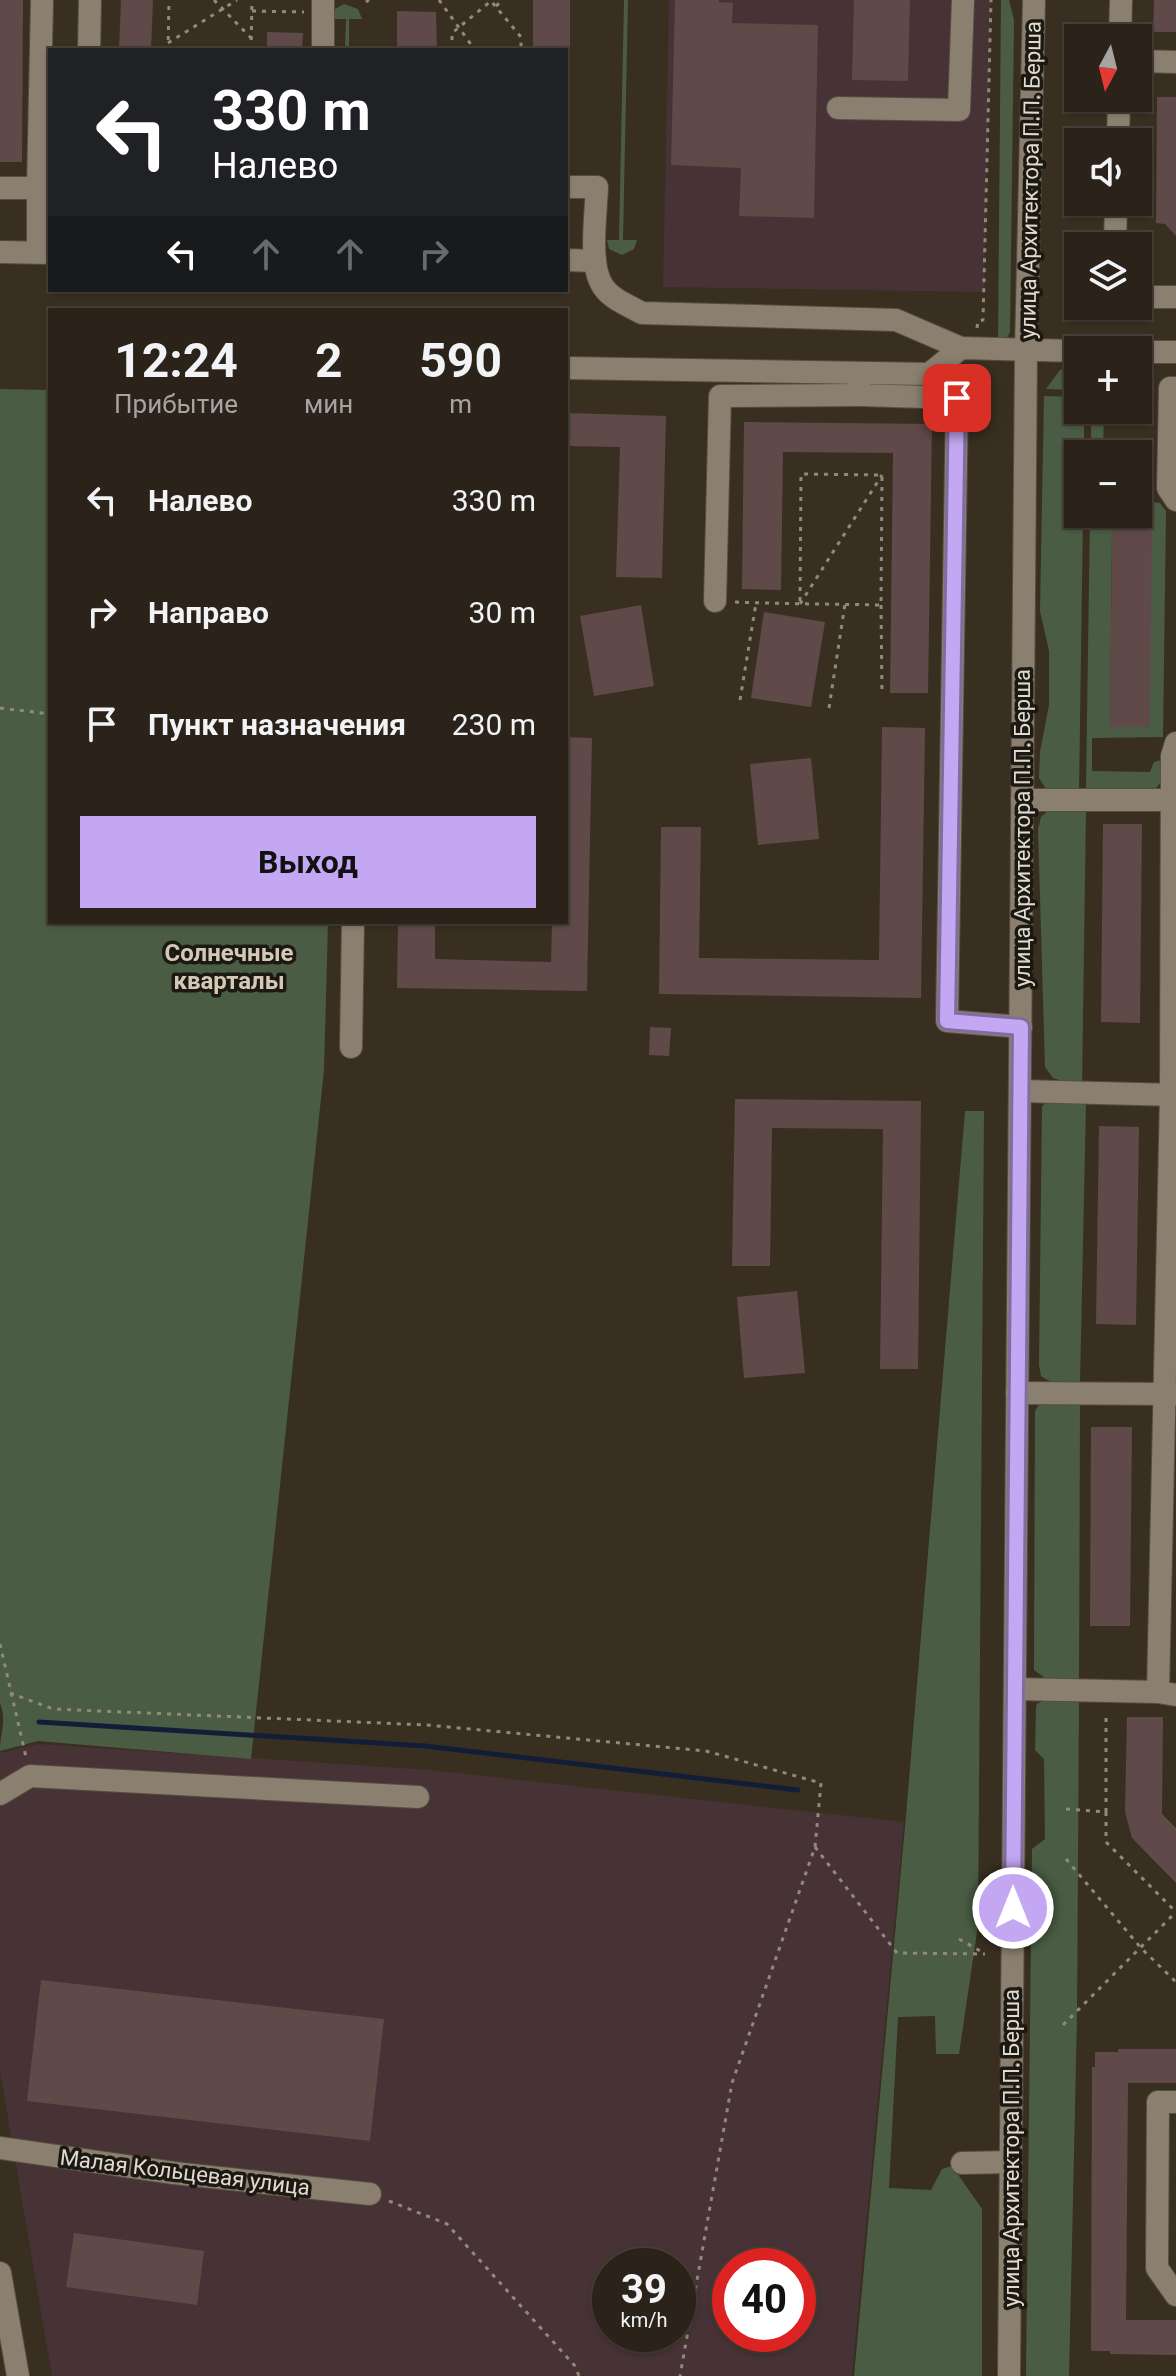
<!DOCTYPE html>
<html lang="ru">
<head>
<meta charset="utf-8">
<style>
	:root { --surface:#2b2319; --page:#332b22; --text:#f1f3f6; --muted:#a6a4a2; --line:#474038; --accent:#c3a7f2 }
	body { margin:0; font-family:Roboto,sans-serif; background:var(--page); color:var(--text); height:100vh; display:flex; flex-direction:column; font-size:30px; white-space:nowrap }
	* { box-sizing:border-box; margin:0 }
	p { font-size:26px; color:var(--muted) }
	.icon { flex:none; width:44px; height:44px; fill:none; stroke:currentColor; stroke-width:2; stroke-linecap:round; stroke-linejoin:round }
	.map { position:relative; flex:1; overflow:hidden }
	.panel { position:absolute; left:48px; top:308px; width:520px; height:616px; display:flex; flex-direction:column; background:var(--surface); border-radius:0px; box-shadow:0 2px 6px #0004,0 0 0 2px var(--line) }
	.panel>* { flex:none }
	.banner { position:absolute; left:48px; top:48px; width:520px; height:244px; border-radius:0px; box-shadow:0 2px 6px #0004,0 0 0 2px var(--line); background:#202124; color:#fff; overflow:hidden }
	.needle { width:52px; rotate:187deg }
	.fabs { position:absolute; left:1064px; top:24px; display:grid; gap:16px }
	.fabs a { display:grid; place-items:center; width:88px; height:88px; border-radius:0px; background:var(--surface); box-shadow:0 2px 6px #0004,0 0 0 2px var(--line); font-size:40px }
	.speed { position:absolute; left:592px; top:2248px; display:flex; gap:16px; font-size:40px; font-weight:700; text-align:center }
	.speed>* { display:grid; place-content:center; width:104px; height:104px; border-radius:50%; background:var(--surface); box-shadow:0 2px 6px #0004,0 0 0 2px var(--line); line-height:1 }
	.speed small { font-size:20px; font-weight:400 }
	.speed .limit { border:12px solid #d22; background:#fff; color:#111 }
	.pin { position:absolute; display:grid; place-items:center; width:68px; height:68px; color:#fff; margin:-34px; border-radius:16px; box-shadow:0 4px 12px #0006 }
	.me { position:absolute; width:88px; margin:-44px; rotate:0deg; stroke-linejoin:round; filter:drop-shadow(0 0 6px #0008) }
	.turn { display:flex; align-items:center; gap:28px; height:168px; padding:0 32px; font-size:36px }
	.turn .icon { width:104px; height:104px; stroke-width:2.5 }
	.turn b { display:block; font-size:56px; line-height:68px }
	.lanes { display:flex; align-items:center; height:76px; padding:0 32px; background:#0003; justify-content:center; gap:40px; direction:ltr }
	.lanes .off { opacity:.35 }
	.eta { display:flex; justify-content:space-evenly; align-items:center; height:136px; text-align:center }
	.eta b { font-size:48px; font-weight:700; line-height:56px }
	.button { display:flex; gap:16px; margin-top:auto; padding:16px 32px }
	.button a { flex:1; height:92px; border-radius:0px; background:var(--accent); color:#111; font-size:32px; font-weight:700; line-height:92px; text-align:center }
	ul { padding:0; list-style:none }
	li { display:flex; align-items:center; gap:24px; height:112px; padding:0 32px }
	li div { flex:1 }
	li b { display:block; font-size:30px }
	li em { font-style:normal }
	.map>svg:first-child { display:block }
</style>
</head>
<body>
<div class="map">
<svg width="1176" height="2376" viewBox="0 0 1176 2376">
	<rect width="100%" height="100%" fill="#392f21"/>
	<g fill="#473235" fill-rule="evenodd">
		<path d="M669,0H991L984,292L663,287Z"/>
		<path d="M38,1744L429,1770L904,1822L852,2376H52L0,2071V1753ZM610,2266H678V2334H610ZM730,2266H798V2334H730Z"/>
	</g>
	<g fill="#4a5d44" fill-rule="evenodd">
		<path d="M624,0H628L623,240H637L634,249L622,255L609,249L607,240H619Z"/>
		<path d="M1001,0H1009L1014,20L1010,332L1006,340L998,345Z"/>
		<path d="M344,4L358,9L362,19H349V50H345L346,19H332L335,9Z"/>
		<path d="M1078,364V390L1046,389L1060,370Z"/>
		<path d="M0,389L50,390V922H328L324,1070L251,1759L38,1741L0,1751C0,1733 7,1720 0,1703Z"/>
		<path d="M1044,396L1078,397V410H1084V454H1078V514H1083L1079,793L1059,792L1046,789L1039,778L1040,752L1049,705V651L1040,611Z"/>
		<path d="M1091,410H1104L1103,454H1091Z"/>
		<path d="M1138,500L1160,503L1166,511L1163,737L1092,738V771L1150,772L1154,762L1162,760V781L1155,789L1086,788L1090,514H1138ZM1112,529H1151L1149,727L1110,726Z"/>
		<path d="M1086,808L1082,1087L1053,1078L1045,1067L1038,829L1041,817L1050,809Z"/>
		<path d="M1047,1100L1086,1101L1080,1384L1051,1382L1041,1376L1039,1365L1042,1107Z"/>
		<path d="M965,1111H984L978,1925L959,2054H936L935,2016L898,2017L889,2188L931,2190L942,2169L952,2166L982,2209V2376H854L906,1816Z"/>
		<path d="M1049,1401L1080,1405L1079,1682L1049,1681L1034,1670L1035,1411L1040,1403Z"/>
		<path d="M1044,1700L1079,1702L1077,2018L1069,2376H1026L1032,1849L1045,1839L1044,1759L1035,1750L1036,1708L1037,1704Z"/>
	</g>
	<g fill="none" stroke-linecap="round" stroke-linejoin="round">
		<path stroke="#121e37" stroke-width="5" d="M39,1722L425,1746L798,1790"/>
	</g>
	<g fill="#5f4a49">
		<path d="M0,0H23L22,162H0Z"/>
		<path d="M121,0H153L151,50H119Z"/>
		<rect x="533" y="0" width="37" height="50"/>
		<path d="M675,0H719V2L733,3L732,23L818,25L814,218L739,216L741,168L671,165Z"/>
		<path d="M854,0H910L908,81L852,80Z"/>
		<path d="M1154,0H1176V32H1153Z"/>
		<path d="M397,11L436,12L437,50H397Z"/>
		<path d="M267,32L303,33L302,50H267Z"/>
		<path d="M1157,97H1176V236L1165,224L1156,223Z"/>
		<path d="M566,413L666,416L662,578L616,577L620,447L566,446Z"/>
		<path d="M744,422L932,424L928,693H890L893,453L783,452L781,590L742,589Z"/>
		<path d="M1112,529H1152L1150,727H1110Z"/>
		<path d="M641,605L654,686L594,696L580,616Z"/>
		<path d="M764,612L825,622L811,707L751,698Z"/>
		<path d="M882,727L925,728L921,998L659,994L661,827H701L699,958L879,960Z"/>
		<path d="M566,737L592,738L587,991L397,988L398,922H435V959L551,962L552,922H566Z"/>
		<path d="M811,758L819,839L758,845L750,764Z"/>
		<path d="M1103,824H1142L1140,1023L1101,1022Z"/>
		<path d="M650,1027L671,1028L669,1056L649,1055Z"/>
		<path d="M735,1099L921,1101L918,1369H880L883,1129L772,1128L770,1266H732Z"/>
		<path d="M1099,1126L1139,1127L1136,1325L1096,1324Z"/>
		<path d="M797,1291L805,1373L744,1378L737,1297Z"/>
		<path d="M1091,1427H1132L1130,1626H1090Z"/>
		<path d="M1127,1717H1163L1162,1814L1176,1828V1883L1132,1838L1125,1812Z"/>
		<path d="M41,1980L384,2019L370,2141L27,2101Z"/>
		<path d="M1118,2049H1176V2083H1128L1126,2320H1176V2355L1110,2354V2351H1091L1092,2067H1095V2052H1118Z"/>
		<path d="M74,2233L204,2251L197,2305L66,2287Z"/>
	</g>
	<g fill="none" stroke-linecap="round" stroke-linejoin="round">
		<g stroke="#564e41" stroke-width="24">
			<g id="minor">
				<path d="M1120,38L1121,0"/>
				<path d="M89,50L90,0"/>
				<path d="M323,50V0"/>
				<path d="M1138,61L1176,62"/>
				<path d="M838,108L959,110L963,0"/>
				<path d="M1118,142L1119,98"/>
				<path d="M566,187H597C596,213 589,261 601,283C608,298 628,305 642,313L896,320L961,348"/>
				<path d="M0,188H38V252"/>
				<path d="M38,188L42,0"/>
				<path d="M1115,246L1116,202"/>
				<path d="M0,252L50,253"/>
				<path d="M566,260L595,261"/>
				<path d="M1138,297H1176"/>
				<path d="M1138,352H1176"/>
				<path d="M566,368L929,374L961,348L1078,351"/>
				<path d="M859,373L860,395L957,398L947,1021L1021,1027"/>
				<path d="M1176,388H1170L1168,488L1176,500"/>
				<path d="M715,601L720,396L860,395"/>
				<path d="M1022,800H1172"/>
				<path d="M351,1047L353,922"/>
				<path d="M1020,1091L1176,1095"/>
				<path d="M1017,1393L1176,1394"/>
				<path d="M1015,1689L1158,1692L1176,1695"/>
				<path d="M1158,1692L1171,1095L1172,756L1176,743"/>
				<path d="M0,1794L30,1776L418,1797"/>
				<path d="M1176,2102H1158L1157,2268L1176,2295"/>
				<path d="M0,2148L174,2173L370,2194"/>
				<path d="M962,2163L1011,2162"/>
				<path d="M0,2273L18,2376"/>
				<path d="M1009,2376L1026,351L1034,0"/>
			</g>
		</g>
		<g stroke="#91897e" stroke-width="3" stroke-dasharray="4 6" stroke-linecap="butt">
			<path d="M214,0L252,39"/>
			<path d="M439,0L475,50"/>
			<path d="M366,2L369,0"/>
			<path d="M496,6L503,0"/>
			<path d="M252,11L304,12"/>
			<path d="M168,43L237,0"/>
			<path d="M168,50L169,0"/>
			<path d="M251,50L252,0"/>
			<path d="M452,50V33L491,1L521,37V50"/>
			<path d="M977,328L978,321L983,320L991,0"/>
			<path d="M976,370V390"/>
			<path d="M735,602C784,604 833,604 881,605L882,475L801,474L800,604"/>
			<path d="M800,604L882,475"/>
			<path d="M881,605L882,695"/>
			<path d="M740,700L756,603"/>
			<path d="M0,708L50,714"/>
			<path d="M829,708L845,604"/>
			<path d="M0,1644L26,1757"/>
			<path d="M10,1693L53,1709L427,1725L706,1751L821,1783L815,1847L732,2083L680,2376"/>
			<path d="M1066,1809L1106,1812V1712"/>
			<path d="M1106,1812V1842L1175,1911"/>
			<path d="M815,1847L897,1953L985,1954"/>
			<path d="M1066,1859L1141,1948L1176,1982"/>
			<path d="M959,1939L982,1952"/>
			<path d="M1063,2025L1176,1912"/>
			<path d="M389,2201L447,2224L575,2366L579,2376"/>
		</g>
		<use href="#minor" stroke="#8b8070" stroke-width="22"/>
	</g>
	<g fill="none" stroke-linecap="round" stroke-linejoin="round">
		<g stroke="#7f6d9d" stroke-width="20">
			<path id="route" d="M957,398L947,1021L1021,1027L1013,1908"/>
		</g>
		<use href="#route" stroke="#c3a7f2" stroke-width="14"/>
	</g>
	<g text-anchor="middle" stroke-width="7" stroke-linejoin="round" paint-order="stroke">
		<g font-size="22" fill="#e0dad1" stroke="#1c1812">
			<text transform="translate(1030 180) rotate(-89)" y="8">улица Архитектора П.П. Берша</text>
			<text transform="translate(1022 828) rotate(-90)" y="8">улица Архитектора П.П. Берша</text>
			<text transform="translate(1011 2148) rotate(-90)" y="8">улица Архитектора П.П. Берша</text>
			<text transform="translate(185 2172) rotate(7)" y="8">Малая Кольцевая улица</text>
		</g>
		<g font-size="24" font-weight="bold" fill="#d4c8b6" stroke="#1c1812">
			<text x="229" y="961">Солнечные<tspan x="229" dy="28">кварталы</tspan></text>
		</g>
	</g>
</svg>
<div class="fabs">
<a><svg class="needle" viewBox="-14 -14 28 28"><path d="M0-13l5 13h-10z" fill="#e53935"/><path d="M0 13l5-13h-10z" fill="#a6a4a2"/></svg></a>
<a><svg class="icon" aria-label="sound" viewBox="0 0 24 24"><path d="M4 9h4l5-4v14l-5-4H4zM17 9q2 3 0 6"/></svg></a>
<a><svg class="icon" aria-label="layers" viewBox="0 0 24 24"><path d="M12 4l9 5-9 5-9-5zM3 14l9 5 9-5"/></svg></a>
<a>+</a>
<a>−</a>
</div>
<div class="speed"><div>39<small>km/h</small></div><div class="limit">40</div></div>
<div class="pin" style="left:957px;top:398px;background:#d93025"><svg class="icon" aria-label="arrive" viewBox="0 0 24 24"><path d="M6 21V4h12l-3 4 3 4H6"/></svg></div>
<svg class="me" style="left:1013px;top:1908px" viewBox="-20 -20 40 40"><circle r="17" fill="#c3a7f2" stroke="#fff" stroke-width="3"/><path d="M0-11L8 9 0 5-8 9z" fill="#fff"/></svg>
<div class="banner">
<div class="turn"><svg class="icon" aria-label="left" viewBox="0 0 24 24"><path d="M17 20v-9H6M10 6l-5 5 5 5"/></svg><div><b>330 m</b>Налево</div></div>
<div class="lanes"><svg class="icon" aria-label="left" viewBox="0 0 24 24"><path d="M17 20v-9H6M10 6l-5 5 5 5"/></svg><svg class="icon off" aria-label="ahead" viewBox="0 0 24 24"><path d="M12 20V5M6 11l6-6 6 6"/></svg><svg class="icon off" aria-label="ahead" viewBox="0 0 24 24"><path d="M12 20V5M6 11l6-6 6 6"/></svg><svg class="icon off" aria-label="right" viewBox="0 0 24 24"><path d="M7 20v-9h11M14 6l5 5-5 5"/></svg></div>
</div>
<section class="panel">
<div class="eta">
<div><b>12:24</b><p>Прибытие</p></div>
<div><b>2</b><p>мин</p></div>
<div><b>590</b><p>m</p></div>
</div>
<ul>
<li><svg class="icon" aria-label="left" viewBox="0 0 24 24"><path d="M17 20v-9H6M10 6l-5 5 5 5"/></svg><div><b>Налево</b></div><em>330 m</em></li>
<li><svg class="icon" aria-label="right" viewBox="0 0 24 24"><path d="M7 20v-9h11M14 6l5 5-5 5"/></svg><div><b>Направо</b></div><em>30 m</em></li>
<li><svg class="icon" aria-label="arrive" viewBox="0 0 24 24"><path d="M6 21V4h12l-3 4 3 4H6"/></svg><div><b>Пункт назначения</b></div><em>230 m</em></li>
</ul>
<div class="button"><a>Выход</a></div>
</section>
</div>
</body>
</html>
